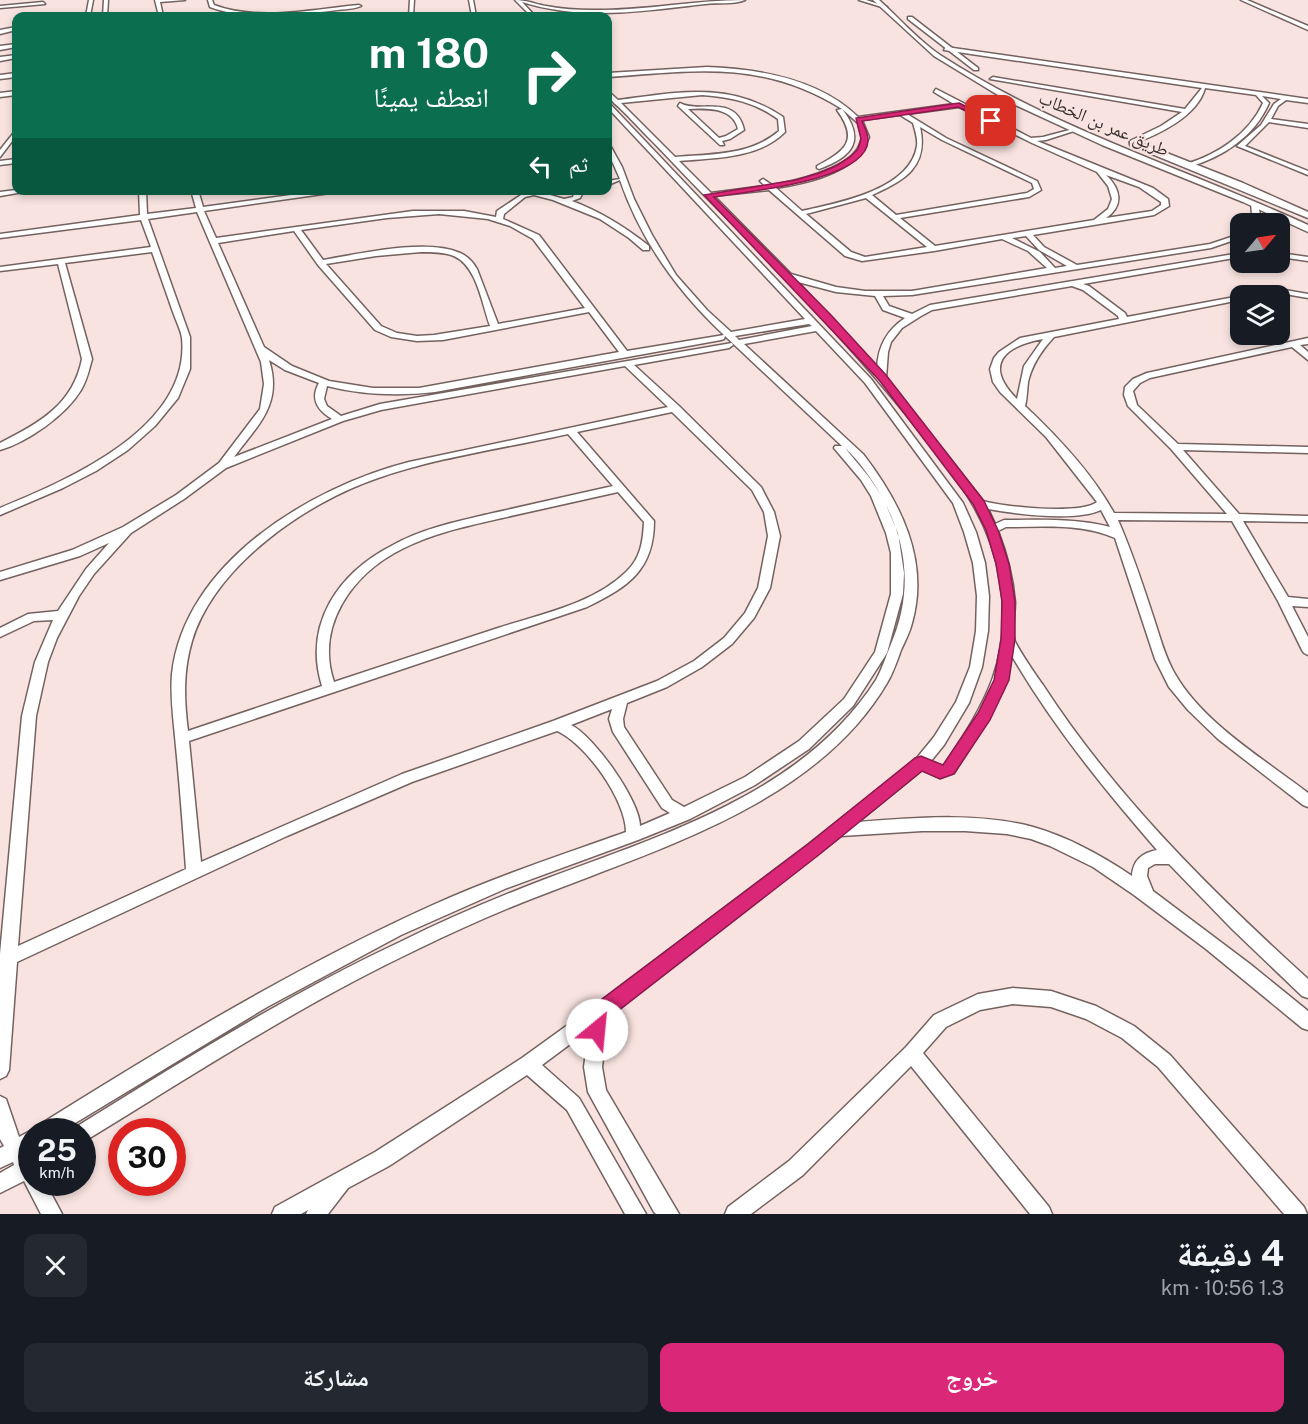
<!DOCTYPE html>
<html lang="ar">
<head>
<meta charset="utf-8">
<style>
	:root { --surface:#171b24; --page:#242831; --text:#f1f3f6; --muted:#9ea1a6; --accent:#db2777 }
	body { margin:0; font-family:"Public Sans","Noto Naskh Arabic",sans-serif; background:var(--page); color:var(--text); direction:rtl; height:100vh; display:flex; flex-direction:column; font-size:22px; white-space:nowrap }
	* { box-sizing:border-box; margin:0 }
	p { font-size:20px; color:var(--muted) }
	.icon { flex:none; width:33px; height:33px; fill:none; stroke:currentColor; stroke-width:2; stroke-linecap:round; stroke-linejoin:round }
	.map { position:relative; height:1214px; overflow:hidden; direction:ltr }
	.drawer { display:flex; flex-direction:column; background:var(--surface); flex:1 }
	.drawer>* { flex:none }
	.hud { position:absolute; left:12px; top:12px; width:600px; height:183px; border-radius:12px; box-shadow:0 3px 9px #0003; direction:rtl; background:#0b6e4f; color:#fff; overflow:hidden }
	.needle { width:39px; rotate:61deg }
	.tools { position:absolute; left:1230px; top:213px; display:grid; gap:12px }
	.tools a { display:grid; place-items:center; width:60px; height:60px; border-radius:12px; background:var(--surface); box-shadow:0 3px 9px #0003; font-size:30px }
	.speed { position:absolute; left:18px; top:1118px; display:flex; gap:12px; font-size:30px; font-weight:700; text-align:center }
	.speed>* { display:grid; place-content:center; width:78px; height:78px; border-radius:50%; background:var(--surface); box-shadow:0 3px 9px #0003; line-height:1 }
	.speed small { font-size:15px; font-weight:400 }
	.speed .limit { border:9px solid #d22; background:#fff; color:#111 }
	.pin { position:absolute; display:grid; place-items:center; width:51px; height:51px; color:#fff; margin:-26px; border-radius:12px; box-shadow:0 3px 9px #0006 }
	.me { position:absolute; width:66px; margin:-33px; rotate:28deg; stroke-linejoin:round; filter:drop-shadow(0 0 4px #0008) }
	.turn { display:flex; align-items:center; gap:21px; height:126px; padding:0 24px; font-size:27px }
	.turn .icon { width:78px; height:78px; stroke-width:2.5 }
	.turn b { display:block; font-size:42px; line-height:51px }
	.then { display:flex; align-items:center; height:57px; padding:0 24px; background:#0003; gap:12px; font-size:22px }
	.round { display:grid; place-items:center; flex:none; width:63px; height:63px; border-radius:12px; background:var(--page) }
	.overview { display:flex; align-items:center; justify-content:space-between; height:102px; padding:0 24px }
	h1 { font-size:36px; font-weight:700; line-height:45px }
	.cta { display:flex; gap:12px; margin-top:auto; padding:12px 24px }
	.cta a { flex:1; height:69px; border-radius:12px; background:var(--accent); color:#fff; font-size:24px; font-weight:700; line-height:69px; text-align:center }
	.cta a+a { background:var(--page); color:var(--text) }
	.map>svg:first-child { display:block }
</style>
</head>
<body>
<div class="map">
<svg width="1308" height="1214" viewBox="0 0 1308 1214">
	<rect width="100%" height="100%" fill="#f8e3e0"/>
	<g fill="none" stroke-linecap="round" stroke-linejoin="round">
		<g stroke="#746260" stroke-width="3">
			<g id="minor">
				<path d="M89,0H93L90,16H86Z"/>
				<path d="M104,0H108L107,16H103Z"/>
				<path d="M155,0H185L160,2L163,16H159Z"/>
				<path d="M208,0H212L214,5C259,22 313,9 359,5L361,6C352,10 340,9 330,11C290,15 248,21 210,7Z"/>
				<path d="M410,0H414L413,16H409Z"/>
				<path d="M469,0H473L476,16H472Z"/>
				<path d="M515,0C526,0 535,4 546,6C562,9 577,10 593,10C644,11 694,0 745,0C733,5 718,2 705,4C644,11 582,21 522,2L535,16H531Z"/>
				<path d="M859,0H866L887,7L885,8Z"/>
				<path d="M1241,0H1247L1308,26V30Z"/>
				<path d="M43,2L45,4L0,8V6Z"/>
				<path d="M16,27V30L0,34V30Z"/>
				<path d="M16,44V47L0,50V46Z"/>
				<path d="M946,47L1308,99V103L1286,100L1278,106L1271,119L1308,124V128L1269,122L1245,146L1308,171V175L1237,146L1261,125L1274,104L1281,99L1262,96L1269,103C1255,136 1222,158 1188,167L1185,165L1186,164C1217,155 1249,134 1263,103L1256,95L1205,88C1198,116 1158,135 1132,144L1130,143V141L1161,126L1182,112L990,79L993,77L1185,109L1202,88L944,50Z"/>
				<path d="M16,55V58L0,61V57Z"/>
				<path d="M707,67C760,69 819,79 858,117L954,104L934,92L936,89L1031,138L1043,137L1077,128V130L1046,140L1037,141L1153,188L1168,199L1169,206L1154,215L1033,235L1044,247L1077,265L1210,244L1240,234V238L1211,248L912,295L883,296L889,306L912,314L930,305L1240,253V257L1083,284L1089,286L1125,313L1127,317L1240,296V300L1054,337C1042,350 1032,364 1028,382C1027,390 1027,399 1025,406C1059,438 1092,473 1114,513L1227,514L1171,449L1128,406L1124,395L1125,387L1133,379L1147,373L1308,338V344L1300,345L1308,352V360L1292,347L1150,378L1140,383L1133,391L1137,405L1178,444L1308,447V453L1183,450L1239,514L1308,516V522L1243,521L1288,597L1308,599V607L1292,606L1308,637V655L1304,653L1302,650L1278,601L1232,521L1118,520C1132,552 1143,585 1154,619C1160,637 1165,657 1175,674C1203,723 1264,759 1308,793V807L1303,805L1218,739L1188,710L1169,687L1155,659L1115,538C1081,523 1042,527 1006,527L998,531C1007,554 1013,578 1015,602C1015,612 1012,631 1014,639C1016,646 1037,677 1043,685C1115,796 1211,891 1308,979V998L1302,996L1232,929L1169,864H1155L1148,868L1147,876L1153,891L1250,964L1308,1011V1030L1302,1028L1206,949L1134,895L1093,867L1050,846L1031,839L1007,834L965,831H922L841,836L608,1016L602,1067L606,1090L679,1214H656L654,1212L588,1092L584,1067L589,1030L542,1065L579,1098L646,1214H625L567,1110L527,1075L389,1166L348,1188L328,1214H306L308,1210L301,1214H272L275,1207L375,1152L522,1058L594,1006L809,844L916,759L934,737L956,702L970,667L976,631L977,596L973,563L964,532L953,503L865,383L816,331L744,344L863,454C900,502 930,560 912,623C910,632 905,641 901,650C897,661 893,673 887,683C819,799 670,845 552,891C506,908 461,928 416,950C302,1004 196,1073 88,1139L82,1142V1131H74L76,1127C182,1061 287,995 400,942C448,918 498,897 548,878C666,834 804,792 876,680C882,669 886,656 891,644C911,598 909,550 886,505L898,533L904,573L903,594L887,653L853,706L809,749L755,785L690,819L638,840L507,888L401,935L267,1007L62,1131H36L39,1125C167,1045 297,966 435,904C497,876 562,855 626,832C626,800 586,744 557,731L412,782L287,836L17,962L9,1070L6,1076L0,1079V954L22,716L35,662L53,620L34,621L0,637V628L28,614L58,611L86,569L109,543L80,556L0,580V572L72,550L123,527L176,495L219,463L260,409L264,384L261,362L197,212L148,219L190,337V369L178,398L155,426L128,450L96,471L63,488L0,515V508C68,480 191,428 182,338C181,330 176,321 173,312C166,292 159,272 152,252L65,263L92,359C89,370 87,380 81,390C66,415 28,442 0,450V443C39,423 73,405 82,359L58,264L0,271V267L151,247L141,220L0,238V234L140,215L139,190H146L147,214L196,208L191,190H198L203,207L328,190H351L204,211L216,238L413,211H464L496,217L497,211L521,195L525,193L517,190H533L564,199L573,197L574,194L572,190H579L582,194L580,198L572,201C601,212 625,227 649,246V250H643L629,238L600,219L553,200L534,195L525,197L504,214L503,219L539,235L627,351L724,335C678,292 641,241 620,180L608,185V181L620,179L608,152V145L611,147L622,167L634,199L652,235L676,275L707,310L731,332L805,319L608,108V103L610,104L871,379L963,503L976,532L985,563L989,596L988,631L982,667L969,703L944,745L931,761L941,766L944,765C986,703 1013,658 1000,580C990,513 949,469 908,417C845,339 776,267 706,197C686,177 666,155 646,135C636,125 625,112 614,103L608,96V91L618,100C678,92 730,81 783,117L785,132C758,159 714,158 679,161L711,193L765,186L760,181L763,179L772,185C795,181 842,170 856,151C859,147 861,141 862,137L858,123L842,109C866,140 853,157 819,169L817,168V166C846,151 859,140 837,110L842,109C762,59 695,71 608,77V73ZM702,95C731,97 754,102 778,119L779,131C750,156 710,154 675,157L621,103ZM959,107L1032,143L1097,172L1108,186L1112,199L1108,209L1094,220L935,246L900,218L1029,197L1041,190L1037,181L946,138L907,114ZM900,115L913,123C915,130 918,139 917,146C910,190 838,203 802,211L776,188C805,183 839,176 860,155C864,150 866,143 869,137L862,120ZM920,127L942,140L1032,183L1034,189L1027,193L896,215L872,195C904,181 929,167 920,127ZM1106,175L1139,187L1161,202V205L1152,211L1106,218C1124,206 1121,189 1106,175ZM769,190L845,256L862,261L934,251L1002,239L1028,251L1047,268L912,291H865L836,287L791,274L714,196ZM866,198L927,247L865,257L851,252L806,214ZM439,214L488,219L510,226L533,239L585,308L498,324L477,269C473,262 467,256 460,253C426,238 359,254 323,260L301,230L387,218ZM294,231L318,265L375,330L391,337L417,341L443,340L589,312L619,352L419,388H373L329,381L292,366L264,347L218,243ZM1026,236L1039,250L1067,266L1055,268L1040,252L1012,238ZM421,252C432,252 444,252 454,256C477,266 482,304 490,326L434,335L417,336L397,333L381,326L326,264L376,256ZM798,282L836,292L875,296L883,310L905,318C887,330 878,346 877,368ZM1072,286L1083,290L1118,316L1119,319L1020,338L999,352L994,358L990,369L993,382L1000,392L1046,437L1097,502C1081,515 1003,507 983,501L886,378L888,352L891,342L902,328L921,316L932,310ZM809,324L812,326L739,340L735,336ZM725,336L842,446H835L834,448L861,480L871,496L886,533L891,553V594L875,652L844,699L799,741L745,777L684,807L672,800L624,727L623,719L627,703L667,687L702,667L732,644L754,618L770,588L780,536L774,512L761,487L679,406L634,365L729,348L733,345L732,343L380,404L341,416L327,406L324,399L327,386C363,395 398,396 435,392L721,340L724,339ZM1043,339L1024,366L1017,399C983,365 1004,346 1043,339ZM269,360L285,370L319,383C310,399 317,410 332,419L234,457C258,425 283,404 269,360ZM625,366L668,407L409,462C311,487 184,563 172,674C170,698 174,723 176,747C180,787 183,828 186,869L18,946L36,716L48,662L57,638L79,596L94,574L131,533L184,499L226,468L343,421L381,410ZM672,412L752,490L764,512L768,536L758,588L745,613L724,638L694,661L657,681L553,721L402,774L201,862L189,741L587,607C628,587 654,570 654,521L577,432ZM568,434L613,486C573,495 533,504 493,513C459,521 423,528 393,545C338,573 303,624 322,686L188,731C184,700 183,671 192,641C215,565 307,502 378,478C439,457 505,448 568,434ZM845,448C860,462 871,478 881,495L869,477ZM618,492L644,522C643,541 641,558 626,572C593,604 541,614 498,628C443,646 388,664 334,682C315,626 352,574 402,549C433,533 468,526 502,518C541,509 579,501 618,492ZM988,509C1016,514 1076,522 1101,510L1110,527C1075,518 1040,520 1004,520L995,524ZM1012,656C1053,726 1104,789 1157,850C1142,853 1133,860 1132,876C1101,855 1068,837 1033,827C977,812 914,818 858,822L922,770L940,778L954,773L980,732L1002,692ZM612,709L609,719L613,732L662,808L670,813L640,826C640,801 594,736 571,725Z"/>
				<path d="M16,73V77L0,79V75Z"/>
				<path d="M16,91V95L0,97V93Z"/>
				<path d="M680,103C698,114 736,93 744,130L730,139L722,141L724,145H720L678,106ZM688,109C706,108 733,107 738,129L726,136L719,138Z"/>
				<path d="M16,130V136L0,157V150Z"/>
				<path d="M16,159V163L0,165V161Z"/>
				<path d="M16,190H35L0,196V192Z"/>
				<path d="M1251,202L1258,204L1260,215L1256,224H1249L1252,215Z"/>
				<path d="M1280,253L1308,257V261L1280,257Z"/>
				<path d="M1285,290L1308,294V298L1285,294L1250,296Z"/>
				<path d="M1013,988L1051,991L1096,1006L1134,1026L1170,1055L1304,1207L1307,1214H1284L1158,1067L1122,1038L1086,1019L1051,1007L1013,1004L980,1010L946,1027L923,1053L1049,1207L1052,1214H1030L911,1066L803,1175L751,1214H725L728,1207L789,1161L906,1047L934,1015L978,994Z"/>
				<path d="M0,1096L6,1099L19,1137L32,1130L35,1131H32V1150L28,1152L32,1156V1182H45L62,1214H41L24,1181L0,1193V1173L14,1165L13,1162L0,1168V1148L4,1146L0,1139Z"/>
			</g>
		</g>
		<g stroke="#746260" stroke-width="3">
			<g id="tertiary">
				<path d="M873,0H879C899,18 918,40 940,55C1054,129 1186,169 1308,225V232L1243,202L1102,145L1011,103L934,56Z"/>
				<path d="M908,17H912L978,68V70H974L908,19Z"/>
				<path d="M1130,141H1136L1243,183L1308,212V218L1130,145Z"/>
			</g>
		</g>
		<use href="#minor" fill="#fff" fill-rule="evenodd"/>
		<use href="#tertiary" fill="#fff" fill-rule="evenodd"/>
	</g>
	<path fill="#db2777" stroke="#8e194d" stroke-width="1.5" d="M959,103L995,121L989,122L958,107L862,121C864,126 868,133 868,139C870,181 743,192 714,197L831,315L886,375L984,501L998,530L1009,564L1015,601V639L1009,680L990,720L954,774L940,779L922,771L820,854L609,1018L604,1037L597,1040L590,1037L587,1030L593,1006L808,844L915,758L921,756L943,765L978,713L994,680L1001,639L1002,601L996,564L986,530L973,504L879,380L704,195L796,180L819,173L836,166L850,157L858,149L861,139L856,118Z"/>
	<g text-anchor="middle" stroke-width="4.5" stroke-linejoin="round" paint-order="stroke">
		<g font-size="18" fill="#393130" stroke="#f8e3e0">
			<text transform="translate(1104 124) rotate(23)" y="6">طريق عمر بن الخطاب</text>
		</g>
	</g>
</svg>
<div class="tools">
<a><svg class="needle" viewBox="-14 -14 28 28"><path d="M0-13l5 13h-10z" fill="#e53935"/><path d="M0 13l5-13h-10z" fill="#9ea1a6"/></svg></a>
<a><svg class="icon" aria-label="layers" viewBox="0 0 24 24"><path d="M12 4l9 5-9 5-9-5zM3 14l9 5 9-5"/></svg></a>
</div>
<div class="speed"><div>25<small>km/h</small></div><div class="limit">30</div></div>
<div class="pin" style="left:991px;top:121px;background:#d93025"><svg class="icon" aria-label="arrive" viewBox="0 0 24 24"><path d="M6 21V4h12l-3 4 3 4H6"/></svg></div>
<svg class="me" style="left:597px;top:1030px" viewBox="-20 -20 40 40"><circle r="19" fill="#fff"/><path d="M0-13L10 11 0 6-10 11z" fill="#db2777"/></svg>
<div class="hud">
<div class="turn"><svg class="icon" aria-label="right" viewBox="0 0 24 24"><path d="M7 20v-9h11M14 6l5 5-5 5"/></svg><div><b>180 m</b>انعطف يمينًا</div></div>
<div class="then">ثم<svg class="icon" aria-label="left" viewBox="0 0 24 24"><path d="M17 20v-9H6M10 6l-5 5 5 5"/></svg></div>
</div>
</div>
<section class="drawer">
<div class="overview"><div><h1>4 دقيقة</h1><p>1.3 km · 10:56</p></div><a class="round"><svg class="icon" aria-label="close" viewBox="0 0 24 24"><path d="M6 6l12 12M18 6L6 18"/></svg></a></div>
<div class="cta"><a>خروج</a><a>مشاركة</a></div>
</section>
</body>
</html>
